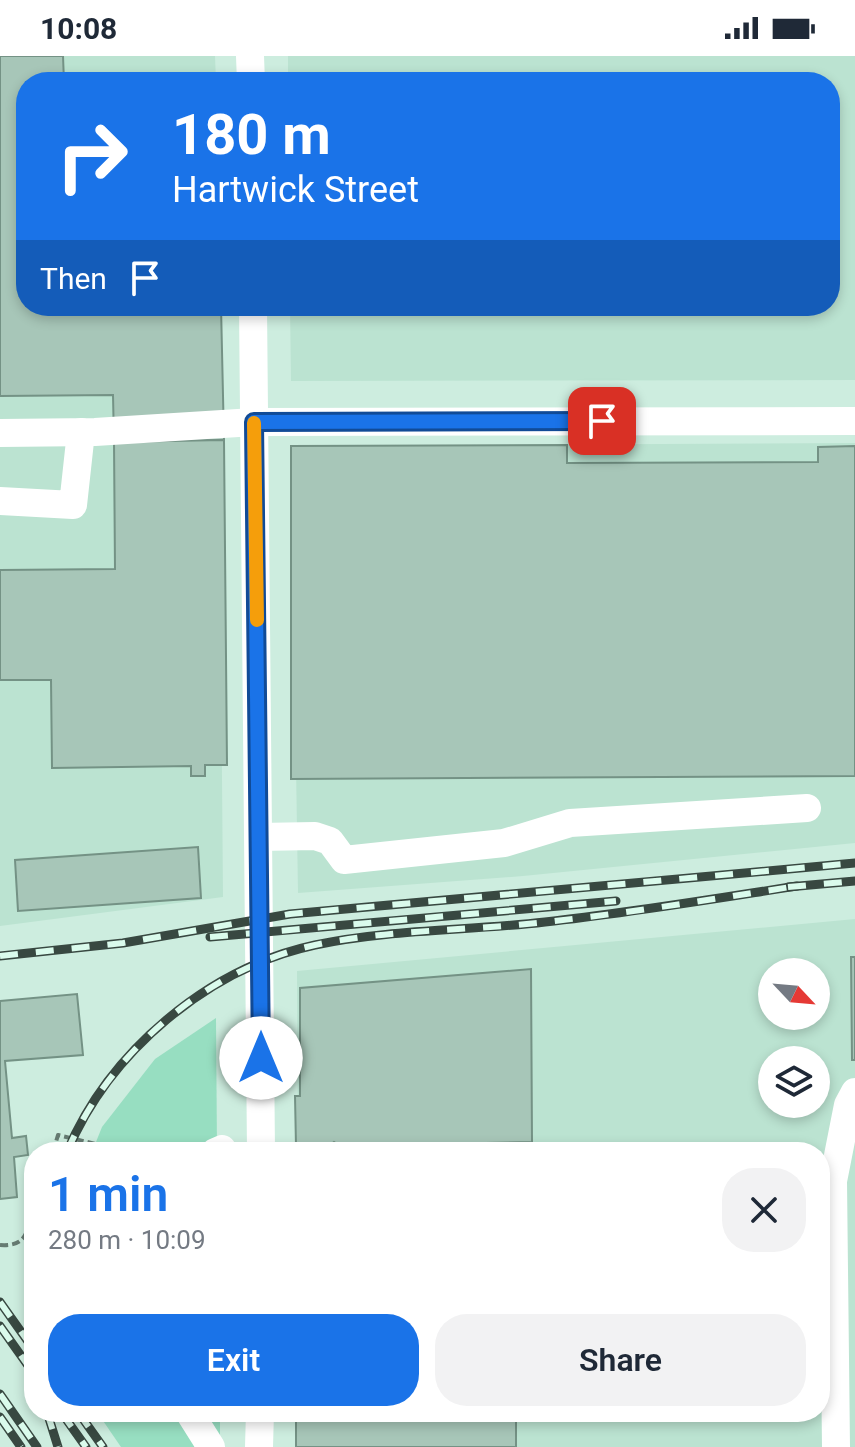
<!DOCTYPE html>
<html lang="en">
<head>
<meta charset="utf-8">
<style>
	:root { --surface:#fff; --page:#f2f2f3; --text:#1f2937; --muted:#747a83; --accent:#1a73e8 }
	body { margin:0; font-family:Roboto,sans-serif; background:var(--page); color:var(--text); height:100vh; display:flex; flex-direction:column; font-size:30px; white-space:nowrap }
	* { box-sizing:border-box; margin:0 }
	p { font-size:26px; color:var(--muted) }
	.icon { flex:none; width:44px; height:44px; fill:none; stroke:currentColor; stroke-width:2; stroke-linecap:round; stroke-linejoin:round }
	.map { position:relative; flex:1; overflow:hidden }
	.drawer { position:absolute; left:24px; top:1086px; width:806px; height:280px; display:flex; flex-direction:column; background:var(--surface); border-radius:32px; box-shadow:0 4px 12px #0003 }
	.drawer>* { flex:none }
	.hud { position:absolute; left:16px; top:16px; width:824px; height:244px; border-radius:32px; box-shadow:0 4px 12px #0003; background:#1a73e8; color:#fff; overflow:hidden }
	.needle { width:52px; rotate:116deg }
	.fabs { position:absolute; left:758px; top:902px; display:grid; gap:16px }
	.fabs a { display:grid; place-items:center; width:72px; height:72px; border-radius:50%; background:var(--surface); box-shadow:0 4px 12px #0003; font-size:40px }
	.pin { position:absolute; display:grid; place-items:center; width:68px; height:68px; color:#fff; margin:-34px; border-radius:16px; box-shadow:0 4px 12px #0006 }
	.me { position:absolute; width:88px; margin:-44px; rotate:0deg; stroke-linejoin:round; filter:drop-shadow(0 0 6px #0008) }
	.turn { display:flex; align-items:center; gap:28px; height:168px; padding:0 24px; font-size:36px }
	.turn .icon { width:104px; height:104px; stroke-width:2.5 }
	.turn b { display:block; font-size:56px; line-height:68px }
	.then { display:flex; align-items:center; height:76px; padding:0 24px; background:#0003; gap:16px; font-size:30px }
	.round { display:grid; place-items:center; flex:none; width:84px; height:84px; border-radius:32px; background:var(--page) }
	.head { display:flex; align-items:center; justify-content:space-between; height:136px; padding:0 24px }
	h1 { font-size:48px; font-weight:600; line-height:60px; color:var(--accent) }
	.cta { display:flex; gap:16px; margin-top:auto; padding:16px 24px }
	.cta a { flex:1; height:92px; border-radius:32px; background:var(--accent); color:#fff; font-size:32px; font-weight:600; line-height:92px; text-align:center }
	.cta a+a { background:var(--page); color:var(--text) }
	.status { display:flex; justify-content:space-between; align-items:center; height:56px; padding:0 40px; background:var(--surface); direction:ltr }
	.status svg { height:22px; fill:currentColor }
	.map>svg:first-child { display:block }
</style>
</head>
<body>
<div class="status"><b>10:08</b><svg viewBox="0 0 49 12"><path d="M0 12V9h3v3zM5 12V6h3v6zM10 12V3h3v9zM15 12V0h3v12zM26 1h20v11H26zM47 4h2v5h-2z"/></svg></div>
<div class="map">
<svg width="855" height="1391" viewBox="0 0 855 1391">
	<rect width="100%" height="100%" fill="#cdeddf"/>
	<g fill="#bbe3d1" fill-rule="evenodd">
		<path d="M0,0H215L216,26H26V250H218L223,841L0,870Z"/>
		<path d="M288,0H855V324L291,325L290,250H830V26H288Z"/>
		<path d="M855,387V787L523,820L298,837L291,390Z"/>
		<path d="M855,863V1391H301L300,1356H820V1096H298L297,915ZM772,916H816V960H772ZM772,1004H816V1048H772Z"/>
	</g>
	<g fill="#97dec1">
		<path d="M216,962L217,1096H92L102,1071L155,1003Z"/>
		<path d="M97,1356H220V1391H121Z"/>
	</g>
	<g fill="#a7c6b8" stroke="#749285" stroke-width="2">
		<path d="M0,0H63L64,26H26V250H221L224,384L114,386L113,339L0,340Z"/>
		<path d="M339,250H692V254L339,256Z"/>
		<path d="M224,384L227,709H205V720H191V710L52,712L51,624H0V514L115,513L114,386Z"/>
		<path d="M567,389V407L818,406V391L855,390V720L291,723V390Z"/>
		<path d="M198,791L201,842L18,855L15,804Z"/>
		<path d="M851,901H855V1004H852Z"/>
		<path d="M531,913L532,1086L340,1090L334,1086L330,1089L296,1090L295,1040H300V932Z"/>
		<path d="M77,938L83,999L5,1005L12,1082L26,1080L28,1099L14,1101L17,1141L0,1143V945Z"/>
		<rect x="296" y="1356" width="220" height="35"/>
	</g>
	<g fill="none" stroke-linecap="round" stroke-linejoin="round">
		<g stroke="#667b72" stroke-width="4" stroke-dasharray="8 4" stroke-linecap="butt">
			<path d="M53,1096L58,1079L104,1090L191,1093"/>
			<path d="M0,1189C28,1191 27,1174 34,1152"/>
		</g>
		<g stroke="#fff" stroke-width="28">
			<path d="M250,0L251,26"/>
			<path d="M253,250L261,1096"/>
			<path d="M0,377L95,376L254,366L855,365"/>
			<path d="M0,445L73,449L81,376"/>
			<path d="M259,781L315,780L330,785L344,804L504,787L570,767L807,752"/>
			<path d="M215,1096L222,1093"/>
			<path d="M189,1356L211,1391"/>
			<path d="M259,1391L260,1356"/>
			<path d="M836,1391L833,1125L848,1049L855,1036"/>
		</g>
		<g stroke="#384841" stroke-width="9">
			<g id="rail">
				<path d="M788,831L855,825"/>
				<path d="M210,881L616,845"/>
				<path d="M0,900L123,887L290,858L855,807"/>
				<path d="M67,1096C109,996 208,912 315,889C390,873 468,875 545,866C629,857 713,843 797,830"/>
				<path d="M34,1229V1275"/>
				<path d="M0,1246L34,1294"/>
				<path d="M0,1270L34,1318"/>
				<path d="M0,1338L37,1391"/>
				<path d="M47,1356L58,1391"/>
				<path d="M61,1356L86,1391"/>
				<path d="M78,1356L103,1391"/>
				<path d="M0,1361L21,1391"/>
			</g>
		</g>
		<use href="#rail" stroke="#dafbec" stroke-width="6" stroke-dasharray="18" stroke-linecap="butt"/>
	</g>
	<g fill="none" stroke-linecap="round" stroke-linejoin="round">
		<g stroke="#114b97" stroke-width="20">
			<path id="route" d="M261,1002L254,366L602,365"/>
		</g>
		<use href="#route" stroke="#1a73e8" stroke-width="14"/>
		<path stroke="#f59e0b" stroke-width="14" d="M254,367L257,564"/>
	</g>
</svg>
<div class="fabs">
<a><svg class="needle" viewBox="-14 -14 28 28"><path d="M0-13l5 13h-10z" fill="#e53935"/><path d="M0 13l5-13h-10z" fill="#747a83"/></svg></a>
<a><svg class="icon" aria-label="layers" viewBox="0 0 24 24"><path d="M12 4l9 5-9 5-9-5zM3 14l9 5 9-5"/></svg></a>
</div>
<div class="pin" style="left:602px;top:365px;background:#d93025"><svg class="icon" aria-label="arrive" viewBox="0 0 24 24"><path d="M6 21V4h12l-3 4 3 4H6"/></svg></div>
<svg class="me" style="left:261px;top:1002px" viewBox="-20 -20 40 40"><circle r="19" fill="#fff"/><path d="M0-13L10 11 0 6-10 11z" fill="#1a73e8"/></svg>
<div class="hud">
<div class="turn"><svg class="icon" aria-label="right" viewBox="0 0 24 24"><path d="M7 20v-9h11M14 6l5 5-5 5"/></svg><div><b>180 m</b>Hartwick Street</div></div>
<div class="then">Then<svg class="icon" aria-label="arrive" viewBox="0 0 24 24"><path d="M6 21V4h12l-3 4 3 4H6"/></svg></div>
</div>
<section class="drawer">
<div class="head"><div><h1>1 min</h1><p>280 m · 10:09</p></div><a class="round"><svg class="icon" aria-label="close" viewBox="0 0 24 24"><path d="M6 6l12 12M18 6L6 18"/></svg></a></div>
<div class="cta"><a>Exit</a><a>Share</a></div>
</section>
</div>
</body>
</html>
